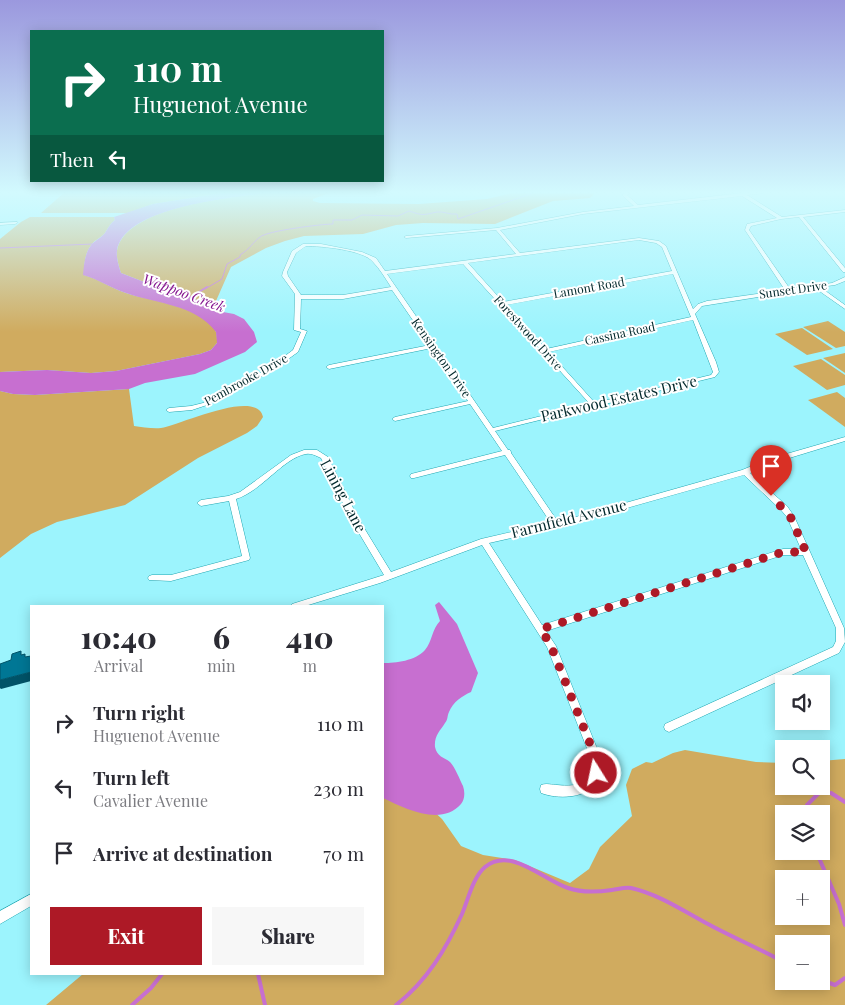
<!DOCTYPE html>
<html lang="en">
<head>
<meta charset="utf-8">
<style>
	:root { --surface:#fff; --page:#f7f7f7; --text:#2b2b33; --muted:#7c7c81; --accent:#ad1926 }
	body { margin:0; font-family:"Playfair Display",serif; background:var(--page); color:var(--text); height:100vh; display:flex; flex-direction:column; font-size:19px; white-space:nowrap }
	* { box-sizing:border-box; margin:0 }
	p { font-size:16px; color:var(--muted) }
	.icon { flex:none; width:28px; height:28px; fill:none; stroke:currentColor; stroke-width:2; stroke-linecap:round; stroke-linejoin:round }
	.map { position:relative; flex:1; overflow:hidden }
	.drawer { position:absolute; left:30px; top:605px; width:354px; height:370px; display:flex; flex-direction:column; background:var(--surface); border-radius:0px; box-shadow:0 2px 12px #0003 }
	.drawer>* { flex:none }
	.hud { position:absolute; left:30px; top:30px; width:354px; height:152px; border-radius:0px; box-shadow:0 2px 12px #0003; background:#0b6e4f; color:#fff; overflow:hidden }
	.buttons { position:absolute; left:775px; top:675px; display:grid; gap:10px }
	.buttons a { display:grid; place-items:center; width:55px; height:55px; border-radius:0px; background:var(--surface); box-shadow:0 2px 12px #0003; font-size:25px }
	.pin { position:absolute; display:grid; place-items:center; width:42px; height:42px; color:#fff; margin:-51px -21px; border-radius:50% 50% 50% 0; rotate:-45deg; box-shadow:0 0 5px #0007 }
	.pin .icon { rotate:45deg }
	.me { position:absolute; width:55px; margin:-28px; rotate:350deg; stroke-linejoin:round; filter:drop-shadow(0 0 4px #0008) }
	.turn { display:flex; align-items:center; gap:18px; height:105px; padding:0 20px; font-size:22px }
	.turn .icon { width:65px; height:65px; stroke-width:2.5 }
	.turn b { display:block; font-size:35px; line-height:42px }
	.then { display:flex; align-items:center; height:48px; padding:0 20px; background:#0003; gap:10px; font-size:19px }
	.eta { display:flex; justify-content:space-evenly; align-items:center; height:85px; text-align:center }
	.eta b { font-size:30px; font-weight:800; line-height:35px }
	.action { display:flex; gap:10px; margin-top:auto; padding:10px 20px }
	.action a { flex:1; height:58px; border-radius:0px; background:var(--accent); color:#fff; font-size:20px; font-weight:800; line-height:58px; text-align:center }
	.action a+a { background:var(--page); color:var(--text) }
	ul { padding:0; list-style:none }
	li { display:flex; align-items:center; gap:15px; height:65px; padding:0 20px }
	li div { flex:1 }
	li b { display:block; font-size:19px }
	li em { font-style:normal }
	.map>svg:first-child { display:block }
</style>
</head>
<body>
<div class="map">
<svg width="845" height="1005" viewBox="0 0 845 1005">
	<rect width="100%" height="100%" fill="#9cf4fd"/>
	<g fill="#d0ab5f" fill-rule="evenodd">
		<path d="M66,191H235L153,204L128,213H41Z"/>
		<path d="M281,191H334L313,199V201L320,203L419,204L487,199L519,191H597L590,198L553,201L495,224L423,223L396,225L363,234L304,236L285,241L266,248L231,267L212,310L192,297L157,287L121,273C119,267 116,257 117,251C125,204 243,196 281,191Z"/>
		<path d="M30,217H114L115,220C110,224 108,228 105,233C102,237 96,239 92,244C85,252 84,264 84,275C99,279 111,288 126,293C149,301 205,306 216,332C217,335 217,340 217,343L211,350L200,354L116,371L91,373L47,370L0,372V239L21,222Z"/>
		<path d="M828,321L845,332V346L836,348L803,327Z"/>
		<path d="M802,328L833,349L807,355L775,334Z"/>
		<path d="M845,353V373L823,358Z"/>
		<path d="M821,359L845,375V385L827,390L793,366Z"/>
		<path d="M129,389L134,426C142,427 153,429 161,428C180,425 257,388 263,417L257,426L247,433L198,458L125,505L57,522L31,534L0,558V391L13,394L35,395Z"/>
		<path d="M837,392L845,398V427L808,400Z"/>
		<path d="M383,708L415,794L442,819L461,846L483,855L515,860L570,883L589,869L600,847L632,816L626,785L632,769L646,762L652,763L673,753L685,750L756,762L784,763V786H821V761L845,759V1005H46L83,974H382ZM784,814H821V851H784ZM784,879H821V916H784ZM784,944H821V981H784Z"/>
	</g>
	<g fill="#c76fd0">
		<path d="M235,191H281C244,197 124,204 117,251C116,257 119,267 121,273L157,287L192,297L212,310L234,314L244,319L254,332L257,342L245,352L195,374L145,383L129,389L35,395L13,394L0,391V372L47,370L91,373L116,371L200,354L211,350L217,343L216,332C195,304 157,304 126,293C111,288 98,279 83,275C84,264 85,252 92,244C96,240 102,237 105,233C108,228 110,224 115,220L114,217L153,204Z"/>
		<path d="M439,602L457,624L478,673L471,692C462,696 453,702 449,712C447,716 448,720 445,723C440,731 434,736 435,747C437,757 444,757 450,762C455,767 460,780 463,786C465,792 465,799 461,804C441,827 404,808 383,798V663C396,663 415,661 425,650C432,642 432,629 440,621L435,605Z"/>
	</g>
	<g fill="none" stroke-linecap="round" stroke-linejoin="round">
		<g stroke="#c76fd0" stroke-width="1">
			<path d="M0,248L93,244"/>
			<path d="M205,289L222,279L227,264L240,257V255C251,248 252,243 260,237C266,231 322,224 333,224V220H352L362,215L398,216L409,211C424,216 422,215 437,212C443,211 450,215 457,214L458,219L536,192L548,191"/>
		</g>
		<path stroke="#c76fd0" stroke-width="2" d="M189,298L207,287"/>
		<g stroke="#c76fd0" stroke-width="4">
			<path d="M807,814V805L819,793H831L845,802"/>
			<path d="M816,851L839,904L845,925"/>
			<path d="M258,974L265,1005"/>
			<path d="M821,980L835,985L845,978"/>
			<path d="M132,1005L151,988L162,974"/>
			<path d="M396,1005C427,981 446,949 462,914C468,900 473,877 485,867C511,846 543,880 568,888C582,893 598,892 612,890C619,889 625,887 631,888C658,894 682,910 706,923C732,937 758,948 784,962"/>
		</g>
		<g stroke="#20a6b1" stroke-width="1">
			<g id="street">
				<path d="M374,191H401L388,194Z"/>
				<path d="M628,191H633L627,195L638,205L742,193L772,191L770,192L747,195L782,217L845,210V212L803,217L845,268V272H843L799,217L781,219L751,226L749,230L790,289L832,283L845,277V281L835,285L820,287L845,305V309L815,288L702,306L695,314L716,362L719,372L715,377L495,431L508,450H510L511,452V453L558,522L742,470L769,459L845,437V441L773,463L750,473L787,506L794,516L844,628L845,642L839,653L673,730L669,732L665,730L664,727L665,724L833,647L836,641V628L803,555H783L546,631L556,646L602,761C601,769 600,777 595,784C584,799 557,799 541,793L540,789L541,785C547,783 552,785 557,785C579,787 589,784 592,761L547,647L482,545L380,583L305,606H291L292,604L384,575L350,518L321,458C316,456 312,453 306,454C283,458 262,491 236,499L250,558L249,560L171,581L149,580L148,578L149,576L152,575H171L242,556L229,501L201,506L197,503L201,500L228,496L240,492L291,455L304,450H317L328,457L358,518L391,572L481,539L551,523L505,455L414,478H411L410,476L411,474L502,451L470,404L395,421L392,419L395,417L468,401L432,348L329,369L326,367L329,365L430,345L392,290L343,299H301L300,329L307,331L298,352L270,372L207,405L192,410L169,412L166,410L169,408L191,406L203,403L266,370L293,350L301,332L294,330L295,294L282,276L283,272L292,251L303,244H321L362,252L376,258L385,271L516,254L496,230L406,238L404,237L406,236L497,228L583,212L634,206L622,195ZM742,196L777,218L747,224L745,230L785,290L707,301L698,304L693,309L666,246L659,241L639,238L520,253L500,230L583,214ZM639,240L656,243L662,247L672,271L503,302L468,263ZM306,246C321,246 364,250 373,262C380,269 385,278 391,287L343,295H301L288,276L287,272L296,253ZM463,264L590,404L493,428L387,274ZM673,274L691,317L546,349L506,305ZM693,320L713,372L711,375L595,403L549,352ZM744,475L781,510L787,517L801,549H783L542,625L489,543L556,528Z"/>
				<path d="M17,222V223L15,224L0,225V223Z"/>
				<path d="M31,894V906L0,924V911Z"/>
			</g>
		</g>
		<use href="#street" fill="#fff" fill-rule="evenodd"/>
	</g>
	<path fill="#005368" d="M31,672V681L1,689L0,688V680Z"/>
	<path fill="#007795" stroke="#005368" d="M21,651V655L25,654V657L31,656V672L0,680V664L11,660L12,654Z"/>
	<linearGradient id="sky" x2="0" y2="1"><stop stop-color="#9b98de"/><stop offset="0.58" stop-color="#d2fafe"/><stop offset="1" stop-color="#d2fafe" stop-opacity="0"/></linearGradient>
	<rect width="845" height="332" fill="url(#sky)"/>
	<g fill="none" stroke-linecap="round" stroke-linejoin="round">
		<path stroke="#ad1926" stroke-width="9" stroke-dasharray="0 16.2" d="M596,773L597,761L551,646L541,629L783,552H806L790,516L771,496"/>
	</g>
	<g text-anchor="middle" stroke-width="4" stroke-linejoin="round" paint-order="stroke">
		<g font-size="12" fill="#00272a" stroke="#fff">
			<text transform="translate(589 288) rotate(-10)" y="4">Lamont Road</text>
			<text transform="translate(793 290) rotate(-8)" y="4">Sunset Drive</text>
			<text transform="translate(528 333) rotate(48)" y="4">Forestwood Drive</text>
			<text transform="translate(620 334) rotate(-12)" y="4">Cassina Road</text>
			<text transform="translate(441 358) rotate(55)" y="4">Kensington Drive</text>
			<text transform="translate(246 380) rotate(-29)" y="4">Pembrooke Drive</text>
		</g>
		<g font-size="14" font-style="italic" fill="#84148f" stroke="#fff">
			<text transform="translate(184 293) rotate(20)" y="5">Wappoo Creek</text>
		</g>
		<g font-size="15" fill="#00272a" stroke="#fff">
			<text transform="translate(619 399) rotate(-13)" y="5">Parkwood Estates Drive</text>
			<text transform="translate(343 496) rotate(62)" y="5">Lining Lane</text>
			<text transform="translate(569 519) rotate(-14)" y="5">Farmfield Avenue</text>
		</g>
	</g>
</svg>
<div class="buttons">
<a><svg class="icon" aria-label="sound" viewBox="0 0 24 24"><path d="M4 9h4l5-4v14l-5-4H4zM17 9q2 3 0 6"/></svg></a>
<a><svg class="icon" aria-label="search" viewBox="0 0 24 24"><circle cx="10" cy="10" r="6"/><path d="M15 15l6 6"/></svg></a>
<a><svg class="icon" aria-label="layers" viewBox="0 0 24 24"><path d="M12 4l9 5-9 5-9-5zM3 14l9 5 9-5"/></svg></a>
<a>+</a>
<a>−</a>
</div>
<div class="pin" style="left:771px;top:496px;background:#d93025"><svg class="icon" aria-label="arrive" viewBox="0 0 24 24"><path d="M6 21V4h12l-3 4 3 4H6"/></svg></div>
<svg class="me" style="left:596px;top:773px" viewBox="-20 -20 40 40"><circle r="17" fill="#ad1926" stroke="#fff" stroke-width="3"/><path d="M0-11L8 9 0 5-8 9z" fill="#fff"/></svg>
<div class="hud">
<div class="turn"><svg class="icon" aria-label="right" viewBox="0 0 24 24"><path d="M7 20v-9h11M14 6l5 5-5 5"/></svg><div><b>110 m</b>Huguenot Avenue</div></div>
<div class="then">Then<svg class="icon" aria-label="left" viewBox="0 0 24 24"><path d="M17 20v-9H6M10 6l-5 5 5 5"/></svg></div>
</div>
<section class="drawer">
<div class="eta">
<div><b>10:40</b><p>Arrival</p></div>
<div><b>6</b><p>min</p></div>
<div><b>410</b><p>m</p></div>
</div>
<ul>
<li><svg class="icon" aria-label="right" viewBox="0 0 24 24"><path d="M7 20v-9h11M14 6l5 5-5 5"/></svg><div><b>Turn right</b><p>Huguenot Avenue</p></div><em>110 m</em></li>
<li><svg class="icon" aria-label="left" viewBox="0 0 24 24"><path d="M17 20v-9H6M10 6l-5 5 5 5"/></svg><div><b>Turn left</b><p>Cavalier Avenue</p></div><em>230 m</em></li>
<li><svg class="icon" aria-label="arrive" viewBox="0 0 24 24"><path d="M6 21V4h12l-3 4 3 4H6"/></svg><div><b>Arrive at destination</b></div><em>70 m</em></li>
</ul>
<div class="action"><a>Exit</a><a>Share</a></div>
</section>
</div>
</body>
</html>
